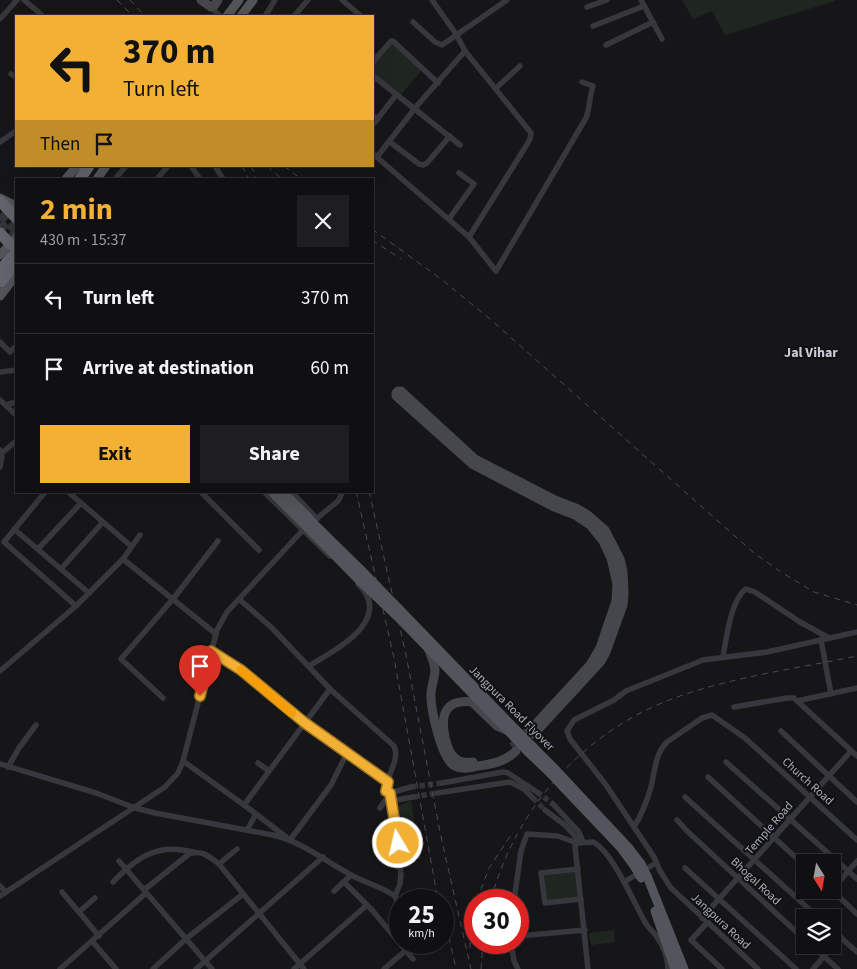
<!DOCTYPE html>
<html lang="en">
<head>
<meta charset="utf-8">
<style>
	:root { --surface:#101012; --page:#1e1e20; --text:#f1f3f6; --muted:#9c9d9f; --line:#303032; --accent:#f2b134 }
	body { margin:0; font-family:"Source Sans 3",sans-serif; background:var(--page); color:var(--text); height:100vh; display:flex; flex-direction:column; font-size:19px; white-space:nowrap }
	* { box-sizing:border-box; margin:0 }
	p { font-size:16px; color:var(--muted) }
	.icon { flex:none; width:28px; height:28px; fill:none; stroke:currentColor; stroke-width:2; stroke-linecap:round; stroke-linejoin:round }
	.map { position:relative; flex:1; overflow:hidden }
	.panel { position:absolute; left:15px; top:178px; width:359px; height:315px; display:flex; flex-direction:column; background:var(--surface); border-radius:0px; box-shadow:0 5px 20px #0002,0 0 0 1px var(--line) }
	.panel>* { flex:none }
	.hud { position:absolute; left:15px; top:15px; width:359px; height:152px; border-radius:0px; box-shadow:0 5px 20px #0002,0 0 0 1px var(--line); background:#f2b134; color:#111; overflow:hidden }
	.needle { width:32px; rotate:169deg }
	.fabs { position:absolute; left:796px; top:854px; display:grid; gap:10px }
	.fabs a { display:grid; place-items:center; width:45px; height:45px; border-radius:0px; background:var(--surface); box-shadow:0 5px 20px #0002,0 0 0 1px var(--line); font-size:25px }
	.speed { position:absolute; left:389px; top:889px; display:flex; gap:10px; font-size:25px; font-weight:700; text-align:center }
	.speed>* { display:grid; place-content:center; width:65px; height:65px; border-radius:50%; background:var(--surface); box-shadow:0 5px 20px #0002,0 0 0 1px var(--line); line-height:1 }
	.speed small { font-size:12px; font-weight:400 }
	.speed .limit { border:8px solid #d22; background:#fff; color:#111 }
	.pin { position:absolute; display:grid; place-items:center; width:42px; height:42px; color:#fff; margin:-51px -21px; border-radius:50% 50% 50% 0; rotate:-45deg; box-shadow:0 0 5px #0007 }
	.pin .icon { rotate:45deg }
	.me { position:absolute; width:55px; margin:-28px; rotate:351deg; stroke-linejoin:round; filter:drop-shadow(0 0 4px #0008) }
	.turn { display:flex; align-items:center; gap:18px; height:105px; padding:0 25px; font-size:22px }
	.turn .icon { width:65px; height:65px; stroke-width:2.5 }
	.turn b { display:block; font-size:35px; line-height:42px }
	.then { display:flex; align-items:center; height:48px; padding:0 25px; background:#0003; gap:10px; font-size:19px }
	.round { display:grid; place-items:center; flex:none; width:52px; height:52px; border-radius:0px; background:var(--page) }
	.summary { display:flex; align-items:center; justify-content:space-between; height:85px; padding:0 25px }
	h1 { font-size:30px; font-weight:700; line-height:38px; color:var(--accent) }
	.button { display:flex; gap:10px; margin-top:auto; padding:10px 25px }
	.button a { flex:1; height:58px; border-radius:0px; background:var(--accent); color:#111; font-size:20px; font-weight:700; line-height:58px; text-align:center }
	.button a+a { background:var(--page); color:var(--text) }
	ul { padding:0; list-style:none }
	li { display:flex; align-items:center; gap:15px; height:70px; padding:0 25px; border-top:1px solid var(--line) }
	li div { flex:1 }
	li b { display:block; font-size:19px }
	li em { font-style:normal }
	.map>svg:first-child { display:block }
</style>
</head>
<body>
<div class="map">
<svg width="857" height="969" viewBox="0 0 857 969">
	<rect width="100%" height="100%" fill="#161618"/>
	<g fill="#1e261f">
		<path d="M682,0H835V1L725,35L712,11L693,19Z"/>
		<path d="M391,42L421,71L400,96L373,75L372,65Z"/>
		<path d="M411,801L421,859H402L394,808Z"/>
		<path d="M576,872L578,897L547,901L544,875Z"/>
		<path d="M614,930L615,942L591,945L589,933Z"/>
	</g>
	<g fill="none" stroke-linecap="round" stroke-linejoin="round">
		<g stroke="#333438" stroke-width="5.5" stroke-dasharray="5.5 3" stroke-linecap="butt">
			<path d="M411,787L442,783"/>
			<path d="M537,792L553,804"/>
			<path d="M413,797L437,793"/>
			<path d="M533,798L545,810"/>
		</g>
		<path stroke="#333438" stroke-width="9" stroke-dasharray="9 4.5" stroke-linecap="butt" d="M512,747L530,730"/>
		<g stroke="#333438" stroke-width="9" stroke-dasharray="9 4.5" stroke-linecap="butt">
			<path d="M0,214L16,231"/>
			<path d="M0,223L16,240"/>
		</g>
		<g stroke="#37383d" stroke-width="5.5">
			<path d="M24,0L43,16"/>
			<path d="M342,0L361,16"/>
			<path d="M432,0L456,34L465,51L531,133L530,139L526,146L469,237"/>
			<path d="M641,0L662,39"/>
			<path d="M211,7L220,16"/>
			<path d="M587,7L607,0"/>
			<path d="M265,16L275,0"/>
			<path d="M294,16L308,0"/>
			<path d="M0,19L17,0"/>
			<path d="M413,22L435,42L442,45L507,0"/>
			<path d="M593,26L644,6"/>
			<path d="M606,45L653,22"/>
			<path d="M372,63L391,41H393L438,83"/>
			<path d="M11,74L16,77"/>
			<path d="M372,75L460,145"/>
			<path d="M496,88L520,66"/>
			<path d="M372,115L378,119"/>
			<path d="M372,126L396,95"/>
			<path d="M0,142L16,131"/>
			<path d="M390,142L419,164L423,165L427,163L450,136"/>
			<path d="M372,153L469,237L496,271L586,118C590,108 589,98 593,86L582,82"/>
			<path d="M377,157L415,108L465,51"/>
			<path d="M191,166L200,179"/>
			<path d="M215,166L223,179"/>
			<path d="M115,179L126,166"/>
			<path d="M157,179L168,166"/>
			<path d="M449,219L474,184L459,173"/>
			<path d="M0,342L10,352L16,346"/>
			<path d="M0,372L16,370"/>
			<path d="M0,400L16,415"/>
			<path d="M6,405L16,402"/>
			<path d="M0,450L2,457L0,467"/>
			<path d="M2,453L16,441"/>
			<path d="M46,491L4,542L76,606"/>
			<path d="M67,491L131,546"/>
			<path d="M200,491L259,550"/>
			<path d="M263,491L330,556"/>
			<path d="M291,491L317,519"/>
			<path d="M14,529L89,593"/>
			<path d="M38,549L81,503"/>
			<path d="M123,559L216,634"/>
			<path d="M61,569L103,522"/>
			<path d="M239,599L272,628L330,689L394,746C401,761 384,777 387,792L390,793L380,808"/>
			<path d="M821,640L831,694"/>
			<path d="M211,651L241,670L305,723L388,782"/>
			<path d="M723,657C726,640 731,599 746,589L755,592L800,622L829,638"/>
			<path d="M309,666C335,650 395,620 358,584"/>
			<path d="M0,671L76,606L123,559L140,535"/>
			<path d="M163,698L121,659L173,599L218,541"/>
			<path d="M797,701L857,688"/>
			<path d="M734,707L787,698H794L857,756"/>
			<path d="M781,731L857,802"/>
			<path d="M183,761L244,805"/>
			<path d="M726,762L857,879"/>
			<path d="M258,763L269,771"/>
			<path d="M0,764L96,793L135,808L155,813L273,835C303,842 326,862 353,876C366,883 382,887 395,896L398,904L392,934"/>
			<path d="M8,767L19,748L36,725"/>
			<path d="M708,777L805,866"/>
			<path d="M442,783L503,772L508,773L537,792"/>
			<path d="M437,793L510,782L524,789L533,798"/>
			<path d="M685,797L819,918"/>
			<path d="M391,801L413,797"/>
			<path d="M553,804L579,832L583,842"/>
			<path d="M545,810L566,826L580,842"/>
			<path d="M256,814L286,837"/>
			<path d="M677,820L687,831L805,940"/>
			<path d="M634,827C642,814 647,801 651,787C655,771 655,754 667,742L702,718L712,715L745,738L857,840"/>
			<path d="M247,830L256,814L244,805L330,689"/>
			<path d="M290,840L331,785L347,753"/>
			<path d="M577,843L575,846L588,969"/>
			<path d="M119,861L212,969"/>
			<path d="M219,864L237,849"/>
			<path d="M685,868L796,969"/>
			<path d="M578,869L541,873L545,903L581,899"/>
			<path d="M113,882C137,857 157,843 193,852"/>
			<path d="M344,882L372,910L413,959"/>
			<path d="M624,882L656,863"/>
			<path d="M0,886L6,892"/>
			<path d="M144,890L189,854C201,849 210,857 219,864L304,969"/>
			<path d="M832,890L857,861"/>
			<path d="M832,890L857,914"/>
			<path d="M334,891L351,875"/>
			<path d="M62,892L99,936"/>
			<path d="M0,896L165,787L178,773L183,761L217,630L227,612L239,599L303,530L338,501L343,491"/>
			<path d="M395,896L400,884L401,874L390,793L411,787"/>
			<path d="M516,900L515,893L521,851L527,834L558,836L577,843L593,842C612,851 634,903 645,922C648,928 654,932 657,937C663,945 668,958 668,969"/>
			<path d="M80,911L95,898"/>
			<path d="M702,918L851,751"/>
			<path d="M707,923L691,940L722,969"/>
			<path d="M832,930L857,952"/>
			<path d="M518,936L585,930"/>
			<path d="M92,941L116,969"/>
			<path d="M511,942L514,961L518,969"/>
			<path d="M811,945L838,969"/>
			<path d="M60,969L146,893"/>
			<path d="M153,969L187,938L243,894"/>
			<path d="M196,969L323,857"/>
			<path d="M294,969L367,905"/>
			<path d="M384,969L405,951"/>
			<path d="M758,969L671,888L660,871L654,857L606,785L570,739L567,731L574,720L614,700L626,691L703,660L767,652L857,632"/>
			<path d="M813,969L841,937"/>
		</g>
		<g stroke="#45474d" stroke-width="9">
			<path d="M201,0L211,7L214,6L218,0"/>
			<path d="M428,648C431,655 434,662 435,670C435,677 432,684 431,692C430,707 441,760 455,766C462,770 470,768 478,766C492,764 505,762 516,751"/>
			<path d="M530,730L590,665L600,648L616,601L617,584L611,558L603,541L590,525L575,515L554,507L472,464L396,396V393L398,391H401L475,459L555,500L578,509L588,515L605,530L620,559L623,571L624,594L623,605L606,652L601,661L593,670L534,734"/>
			<path d="M473,762C467,763 460,763 455,758C448,753 447,744 445,737C440,714 446,699 472,702L497,726L509,731"/>
		</g>
		<g stroke="#53555c" stroke-width="9">
			<path d="M227,16L239,0"/>
			<path d="M241,16L253,0"/>
			<path d="M66,179L77,166"/>
			<path d="M97,179L106,166"/>
			<path d="M0,198L16,206"/>
			<path d="M0,255L16,238"/>
			<path d="M0,296L16,275"/>
			<path d="M271,491L301,521"/>
			<path d="M282,491L306,515"/>
			<path d="M313,523L360,569"/>
			<path d="M308,528L362,583"/>
			<path d="M399,609L520,734"/>
			<path d="M401,620L515,738"/>
			<path d="M533,747L555,769"/>
			<path d="M527,751L550,773"/>
			<path d="M569,784L628,847L641,864"/>
			<path d="M564,788L621,848L635,867"/>
			<path d="M647,876L684,969"/>
			<path d="M655,911L675,969"/>
		</g>
		<g stroke="#63666e" stroke-width="11">
			<path d="M80,179L89,166"/>
			<path d="M0,201L16,218"/>
			<path d="M0,233L10,244"/>
			<path d="M0,270L16,252"/>
			<path d="M0,282L16,264"/>
		</g>
		<g stroke="#4a4c52" stroke-width="1" stroke-dasharray="6 5" stroke-linecap="butt">
			<path d="M117,0L133,16"/>
			<path d="M130,0L145,16"/>
			<path d="M242,166L249,179"/>
			<path d="M251,166L257,179"/>
			<path d="M267,166L282,179"/>
			<path d="M284,166L301,179"/>
			<path d="M372,229L441,279L490,319L754,553L781,572L814,592L857,605"/>
			<path d="M372,240L401,259"/>
			<path d="M356,491L394,658L438,900"/>
			<path d="M369,491L406,655L441,837L471,969"/>
			<path d="M477,900L489,868L513,832"/>
			<path d="M491,900C516,805 589,726 683,695C739,676 799,668 857,656"/>
			<path d="M442,905L456,969"/>
			<path d="M470,948L471,927L475,906"/>
			<path d="M481,969L483,942"/>
		</g>
		<g stroke="#53555c" stroke-width="9">
			<path d="M306,515L313,523"/>
			<path d="M301,521L308,528"/>
			<path d="M360,569L399,609"/>
			<path d="M362,583L401,620"/>
			<path d="M520,734L533,747"/>
			<path d="M515,738L527,751"/>
			<path d="M555,769L569,784"/>
			<path d="M550,773L564,788"/>
			<path d="M641,864L647,876"/>
			<path d="M635,867L641,878"/>
		</g>
	</g>
	<g fill="none" stroke-linecap="round" stroke-linejoin="round">
		<g stroke="#9d7322" stroke-width="12">
			<path id="route" d="M200,696L211,651L241,670L305,723L388,782L386,791L390,793L398,843"/>
		</g>
		<use href="#route" stroke="#f2b134" stroke-width="9"/>
		<path stroke="#f59e0b" stroke-width="9" d="M241,670L292,713"/>
	</g>
	<g text-anchor="middle" stroke-width="4" stroke-linejoin="round" paint-order="stroke">
		<g font-size="12" fill="#a8adb8" stroke="#111113">
			<text transform="translate(512 708) rotate(45)" y="4">Jangpura Road Flyover</text>
			<text transform="translate(808 781) rotate(42)" y="4">Church Road</text>
			<text transform="translate(769 828) rotate(-49)" y="4">Temple Road</text>
			<text transform="translate(756 881) rotate(43)" y="4">Bhogal Road</text>
			<text transform="translate(721 921) rotate(43)" y="4">Jangpura Road</text>
		</g>
		<g font-size="14" font-weight="bold" fill="#c9ccd4" stroke="#111113">
			<text x="811" y="357">Jal Vihar</text>
		</g>
	</g>
</svg>
<div class="fabs">
<a><svg class="needle" viewBox="-14 -14 28 28"><path d="M0-13l5 13h-10z" fill="#e53935"/><path d="M0 13l5-13h-10z" fill="#9c9d9f"/></svg></a>
<a><svg class="icon" aria-label="layers" viewBox="0 0 24 24"><path d="M12 4l9 5-9 5-9-5zM3 14l9 5 9-5"/></svg></a>
</div>
<div class="speed"><div>25<small>km/h</small></div><div class="limit">30</div></div>
<div class="pin" style="left:200px;top:696px;background:#d93025"><svg class="icon" aria-label="arrive" viewBox="0 0 24 24"><path d="M6 21V4h12l-3 4 3 4H6"/></svg></div>
<svg class="me" style="left:398px;top:843px" viewBox="-20 -20 40 40"><circle r="17" fill="#f2b134" stroke="#fff" stroke-width="3"/><path d="M0-11L8 9 0 5-8 9z" fill="#fff"/></svg>
<div class="hud">
<div class="turn"><svg class="icon" aria-label="left" viewBox="0 0 24 24"><path d="M17 20v-9H6M10 6l-5 5 5 5"/></svg><div><b>370 m</b>Turn left</div></div>
<div class="then">Then<svg class="icon" aria-label="arrive" viewBox="0 0 24 24"><path d="M6 21V4h12l-3 4 3 4H6"/></svg></div>
</div>
<section class="panel">
<div class="summary"><div><h1>2 min</h1><p>430 m · 15:37</p></div><a class="round"><svg class="icon" aria-label="close" viewBox="0 0 24 24"><path d="M6 6l12 12M18 6L6 18"/></svg></a></div>
<ul>
<li><svg class="icon" aria-label="left" viewBox="0 0 24 24"><path d="M17 20v-9H6M10 6l-5 5 5 5"/></svg><div><b>Turn left</b></div><em>370 m</em></li>
<li><svg class="icon" aria-label="arrive" viewBox="0 0 24 24"><path d="M6 21V4h12l-3 4 3 4H6"/></svg><div><b>Arrive at destination</b></div><em>60 m</em></li>
</ul>
<div class="button"><a>Exit</a><a>Share</a></div>
</section>
</div>
</body>
</html>
